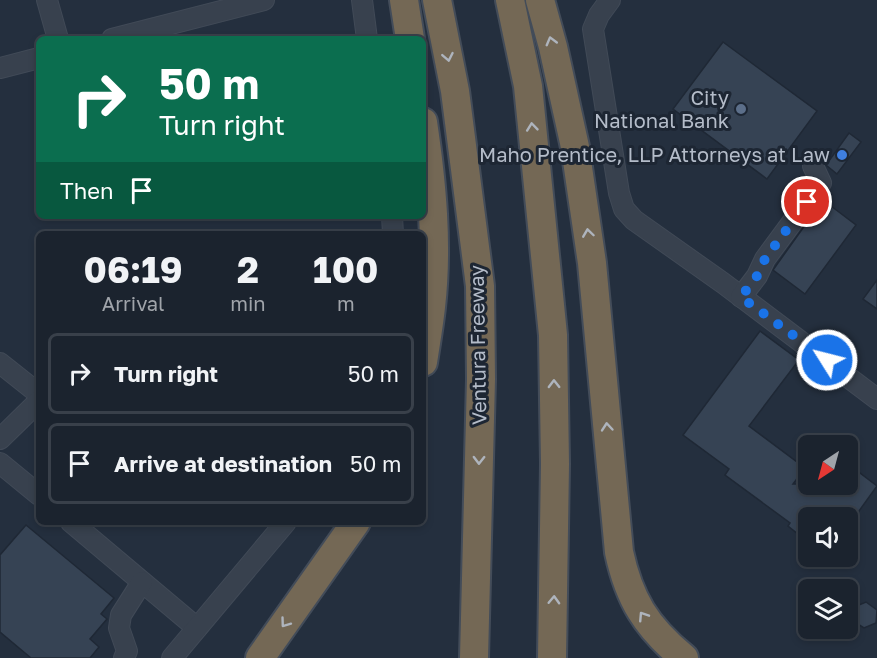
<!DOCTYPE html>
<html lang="en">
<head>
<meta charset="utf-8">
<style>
	:root { --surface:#1b232e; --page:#242b36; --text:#f1f3f6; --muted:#a0a4aa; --line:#39404a }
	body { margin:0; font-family:"Golos Text",sans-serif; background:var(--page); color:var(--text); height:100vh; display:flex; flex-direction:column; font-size:22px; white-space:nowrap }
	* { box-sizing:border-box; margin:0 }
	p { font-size:20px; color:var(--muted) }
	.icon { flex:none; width:33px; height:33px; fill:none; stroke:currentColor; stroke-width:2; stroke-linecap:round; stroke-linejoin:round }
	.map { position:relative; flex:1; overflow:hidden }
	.side { position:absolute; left:36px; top:231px; width:390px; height:294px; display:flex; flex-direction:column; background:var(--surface); border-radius:9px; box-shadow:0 3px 9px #0003,0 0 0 2px var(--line) }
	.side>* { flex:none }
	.hud { position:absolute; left:36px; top:36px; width:390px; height:183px; border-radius:9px; box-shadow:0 3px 9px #0003,0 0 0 2px var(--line); background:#0b6e4f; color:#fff; overflow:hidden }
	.needle { width:39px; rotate:216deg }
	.fabs { position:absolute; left:798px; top:435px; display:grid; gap:12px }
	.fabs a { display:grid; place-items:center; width:60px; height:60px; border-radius:9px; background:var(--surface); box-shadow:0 3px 9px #0003,0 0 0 2px var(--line); font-size:30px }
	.pin { position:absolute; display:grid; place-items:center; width:51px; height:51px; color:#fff; margin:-26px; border:3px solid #fff; border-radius:50%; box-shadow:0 2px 6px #0007 }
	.me { position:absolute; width:66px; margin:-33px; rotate:306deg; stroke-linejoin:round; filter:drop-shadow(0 0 4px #0008) }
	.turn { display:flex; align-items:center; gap:21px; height:126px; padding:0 24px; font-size:27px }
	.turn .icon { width:78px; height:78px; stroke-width:2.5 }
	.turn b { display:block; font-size:42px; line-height:51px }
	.then { display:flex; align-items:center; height:57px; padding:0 24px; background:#0003; gap:12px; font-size:22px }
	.eta { display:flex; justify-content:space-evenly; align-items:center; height:102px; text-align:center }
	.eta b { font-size:36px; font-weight:700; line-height:42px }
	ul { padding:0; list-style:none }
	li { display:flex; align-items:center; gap:18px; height:81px; margin:0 12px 9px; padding:0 12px; border:3px solid var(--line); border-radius:9px }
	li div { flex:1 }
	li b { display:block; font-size:22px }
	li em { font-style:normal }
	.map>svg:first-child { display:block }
</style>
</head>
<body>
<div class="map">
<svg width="877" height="658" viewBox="0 0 877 658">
	<rect width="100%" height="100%" fill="#242f3e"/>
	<g fill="#364354" stroke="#1f2835" stroke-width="1.5">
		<path d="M723,42L817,111L767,179L673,109Z"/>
		<path d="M849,133L861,142L837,174L826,165Z"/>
		<path d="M823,200L856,225L805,294L773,270Z"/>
		<path d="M877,280V309L863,299Z"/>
		<path d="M760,331L799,360L749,426L805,468L793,484H848V464L877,486L854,518H808V542L788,526L790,523L725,475L729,469L683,435Z"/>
		<path d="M26,525L114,598L101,614L107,619L90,639L99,647L90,658H31L0,632V555Z"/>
		<path d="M866,602L877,610L876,623L864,628L853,621L854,607Z"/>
	</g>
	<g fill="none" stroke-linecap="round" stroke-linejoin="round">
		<g stroke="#414a57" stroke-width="22">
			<g id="minor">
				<path d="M47,0L58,39"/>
				<path d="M362,0L367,39"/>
				<path d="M610,0L599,15L593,29L619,193L624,209L634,220L723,283L877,399"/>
				<path d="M112,39L264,0"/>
				<path d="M0,68L39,58"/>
				<path d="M392,216L393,234"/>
				<path d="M741,297L757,276L765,259L821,183L813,166"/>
				<path d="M0,363L39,394"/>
				<path d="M0,439L39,401"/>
				<path d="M0,463L39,495"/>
				<path d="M71,522L197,628"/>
				<path d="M124,658L127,651L119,628L121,615L142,582"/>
				<path d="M172,658L286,522"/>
			</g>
		</g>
		<g stroke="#434c59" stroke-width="32">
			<g id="highway">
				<path d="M404,0L410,39"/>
				<path d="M437,0L455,91L480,286L481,379L474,658"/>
				<path d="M510,0L528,86L553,335L555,464L552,658"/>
				<path d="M540,0L553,47L575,147L592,263L619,552C629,599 646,627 684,658"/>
				<path d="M423,122C432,183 438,245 431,307C429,325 426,343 423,362"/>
				<path d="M260,658L356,522"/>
			</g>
		</g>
		<use href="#minor" stroke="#38414e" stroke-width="20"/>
		<use href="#highway" stroke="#746855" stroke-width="28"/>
	</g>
	<defs><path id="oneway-chevron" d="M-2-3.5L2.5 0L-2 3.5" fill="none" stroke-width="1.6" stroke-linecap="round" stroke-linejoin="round" transform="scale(1.5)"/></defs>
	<g stroke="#aeb4bd">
		<use href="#oneway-chevron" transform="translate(551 41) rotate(-105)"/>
		<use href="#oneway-chevron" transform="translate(448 57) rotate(79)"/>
		<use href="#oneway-chevron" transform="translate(532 127) rotate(-96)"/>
		<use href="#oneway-chevron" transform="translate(588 233) rotate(-98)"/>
		<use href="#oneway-chevron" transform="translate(554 384) rotate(-91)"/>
		<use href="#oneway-chevron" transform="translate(607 427) rotate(-95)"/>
		<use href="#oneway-chevron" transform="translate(479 460) rotate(91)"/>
		<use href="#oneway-chevron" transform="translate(554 600) rotate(-88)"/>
		<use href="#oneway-chevron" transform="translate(643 616) rotate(-123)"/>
		<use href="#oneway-chevron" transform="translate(285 623) rotate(126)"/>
	</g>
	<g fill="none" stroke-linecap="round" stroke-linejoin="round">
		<path stroke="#1a73e8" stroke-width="10" stroke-dasharray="0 18" d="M807,202L765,259L757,276L741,297L827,360"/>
	</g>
	<circle fill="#5c6f8a" stroke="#1d2633" stroke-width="2" cx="741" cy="109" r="6"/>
	<circle fill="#3f7fe0" stroke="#1d2633" stroke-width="2" cx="842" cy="155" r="6"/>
	<g text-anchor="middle" stroke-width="6" stroke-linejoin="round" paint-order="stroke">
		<g font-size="20" fill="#b4bcc9" stroke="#1d2633" text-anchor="end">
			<text x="729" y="105">City<tspan x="729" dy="23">National Bank</tspan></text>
			<text x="830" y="162">Maho Prentice, LLP Attorneys at Law</text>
		</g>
		<g font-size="20" fill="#b4bcc9" stroke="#1d2633">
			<text transform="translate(478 345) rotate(-91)" y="7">Ventura Freeway</text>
		</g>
	</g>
</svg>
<div class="fabs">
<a><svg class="needle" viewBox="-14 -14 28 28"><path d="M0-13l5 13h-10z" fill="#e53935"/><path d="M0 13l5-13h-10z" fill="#a0a4aa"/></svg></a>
<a><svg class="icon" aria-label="sound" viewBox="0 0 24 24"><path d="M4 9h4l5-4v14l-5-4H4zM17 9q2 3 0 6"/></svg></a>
<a><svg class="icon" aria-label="layers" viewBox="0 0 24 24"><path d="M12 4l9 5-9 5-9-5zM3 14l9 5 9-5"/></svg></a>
</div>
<div class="pin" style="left:807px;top:202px;background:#d93025"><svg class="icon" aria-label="arrive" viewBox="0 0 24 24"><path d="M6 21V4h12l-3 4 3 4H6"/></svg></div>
<svg class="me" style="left:827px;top:360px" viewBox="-20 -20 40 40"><circle r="17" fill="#1a73e8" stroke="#fff" stroke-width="3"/><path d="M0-11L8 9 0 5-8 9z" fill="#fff"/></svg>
<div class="hud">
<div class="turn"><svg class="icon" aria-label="right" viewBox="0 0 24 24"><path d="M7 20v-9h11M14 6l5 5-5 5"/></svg><div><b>50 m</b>Turn right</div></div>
<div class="then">Then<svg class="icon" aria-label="arrive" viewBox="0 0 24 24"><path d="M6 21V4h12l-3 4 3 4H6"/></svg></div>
</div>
<section class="side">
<div class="eta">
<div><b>06:19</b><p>Arrival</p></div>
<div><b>2</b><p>min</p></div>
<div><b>100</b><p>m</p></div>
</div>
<ul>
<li><svg class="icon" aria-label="right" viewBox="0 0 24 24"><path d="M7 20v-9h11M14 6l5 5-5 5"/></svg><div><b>Turn right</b></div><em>50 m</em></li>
<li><svg class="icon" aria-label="arrive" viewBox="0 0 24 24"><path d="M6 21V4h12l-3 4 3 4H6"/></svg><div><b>Arrive at destination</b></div><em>50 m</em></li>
</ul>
</section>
</div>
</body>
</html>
